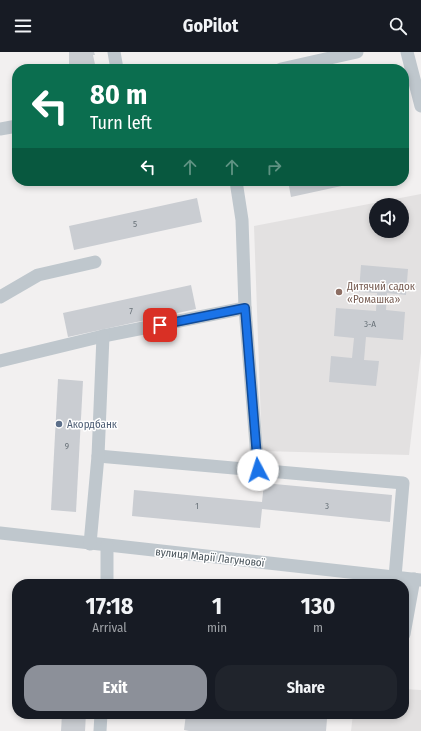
<!DOCTYPE html>
<html lang="en">
<head>
<meta charset="utf-8">
<style>
	:root { --surface:#171b24; --page:#20242c; --text:#f1f3f6; --muted:#9ea1a6; --accent:#8c9099 }
	body { margin:0; font-family:"Fira Sans Condensed",sans-serif; background:var(--page); color:var(--text); height:100vh; display:flex; flex-direction:column; font-size:15px; white-space:nowrap }
	* { box-sizing:border-box; margin:0 }
	p { font-size:13px; color:var(--muted) }
	.icon { flex:none; width:22px; height:22px; fill:none; stroke:currentColor; stroke-width:2; stroke-linecap:round; stroke-linejoin:round }
	.map { position:relative; flex:1; overflow:hidden }
	.drawer { position:absolute; left:12px; top:527px; width:397px; height:140px; display:flex; flex-direction:column; background:var(--surface); border-radius:16px; box-shadow:0 2px 6px #0003 }
	.drawer>* { flex:none }
	.hud { position:absolute; left:12px; top:12px; width:397px; height:122px; border-radius:16px; box-shadow:0 2px 6px #0003; background:#0b6e4f; color:#fff; overflow:hidden }
	.fabs { position:absolute; left:369px; top:146px; display:grid; gap:8px }
	.fabs a { display:grid; place-items:center; width:40px; height:40px; border-radius:50%; background:var(--surface); box-shadow:0 2px 6px #0003; font-size:20px }
	.pin { position:absolute; display:grid; place-items:center; width:34px; height:34px; color:#fff; margin:-17px; border-radius:8px; box-shadow:0 2px 6px #0006 }
	.me { position:absolute; width:44px; margin:-22px; rotate:355deg; stroke-linejoin:round; filter:drop-shadow(0 0 3px #0008) }
	.turn { display:flex; align-items:center; gap:14px; height:84px; padding:0 12px; font-size:18px }
	.turn .icon { width:52px; height:52px; stroke-width:2.5 }
	.turn b { display:block; font-size:28px; line-height:34px }
	.lanes { display:flex; align-items:center; height:38px; padding:0 12px; background:#0003; justify-content:center; gap:20px; direction:ltr }
	.lanes .off { opacity:.35 }
	.eta { display:flex; justify-content:space-evenly; align-items:center; height:68px; text-align:center }
	.eta b { font-size:24px; font-weight:700; line-height:28px }
	.cta { display:flex; gap:8px; margin-top:auto; padding:8px 12px }
	.cta a { flex:1; height:46px; border-radius:16px; background:var(--accent); color:#fff; font-size:16px; font-weight:700; line-height:46px; text-align:center }
	.cta a+a { background:var(--page); color:var(--text) }
	header { display:flex; justify-content:space-between; align-items:center; height:52px; padding:0 12px; background:var(--surface); font-size:18px; font-weight:700 }
	.map>svg:first-child { display:block }
</style>
</head>
<body>
<header><svg class="icon" aria-label="menu" viewBox="0 0 24 24"><path d="M4 6h16M4 12h16M4 18h16"/></svg>GoPilot<svg class="icon" aria-label="search" viewBox="0 0 24 24"><circle cx="10" cy="10" r="6"/><path d="M15 15l6 6"/></svg></header>
<div class="map">
<svg width="421" height="679" viewBox="0 0 421 679">
	<rect width="100%" height="100%" fill="#f2f0f0"/>
	<g fill="#e3e1e1" fill-rule="evenodd">
		<path d="M421,142V301L409,403L262,399L254,174ZM376,153H402V179H376Z"/>
		<path d="M404,637L421,638V679H351L353,662H404Z"/>
	</g>
	<g fill="#cacdd2">
		<path d="M69,0H94L95,3H93L96,17H73L72,14H69Z"/>
		<path d="M288,129H360V130L291,145Z"/>
		<path d="M197,146L202,170L74,198L69,174Z"/>
		<path d="M361,213L408,217L406,243L387,241L386,258L405,260L403,288L366,285L364,308L379,309L376,334L329,330L331,304L352,306L354,286L334,284L336,256L376,259L377,241L359,240Z"/>
		<path d="M191,233L196,257L68,285L63,261Z"/>
		<path d="M58,327L83,329L76,460L51,458Z"/>
		<path d="M264,431L392,443L390,470L262,457L260,476L132,464L134,438L262,450Z"/>
		<path d="M43,529L71,530V532H43Z"/>
		<path d="M62,662H86L85,679H61Z"/>
		<path d="M186,662H278L327,667L326,679H189L184,678Z"/>
	</g>
	<g fill="none" stroke-linecap="round" stroke-linejoin="round">
		<g stroke="#bfc7cd" stroke-width="13">
			<path d="M114,0L117,17"/>
			<path d="M407,0L421,54"/>
			<path d="M281,17L357,0"/>
			<path d="M0,77L17,74"/>
			<path d="M236,129L242,168L245,256L258,418"/>
			<path d="M0,245L38,223L95,210"/>
			<path d="M0,309L103,284L245,256"/>
			<path d="M98,404L403,431L395,525"/>
			<path d="M0,481L421,528"/>
			<path d="M90,492L98,404L103,284"/>
			<path d="M107,532V494"/>
			<path d="M404,582L414,527"/>
			<path d="M100,679L101,662"/>
		</g>
	</g>
	<g fill="none" stroke-linecap="round" stroke-linejoin="round">
		<g stroke="#114b97" stroke-width="10">
			<path id="route" d="M160,273L245,256L258,418"/>
		</g>
		<use href="#route" stroke="#1a73e8" stroke-width="7"/>
	</g>
	<circle fill="#8d6e63" stroke="#fff" stroke-width="1.5" cx="339" cy="240" r="4"/>
	<circle fill="#5c6f8a" stroke="#fff" stroke-width="1.5" cx="59" cy="372" r="4"/>
	<g text-anchor="middle" stroke-width="3" stroke-linejoin="round" paint-order="stroke">
		<g font-size="9" fill="#697279">
			<text x="135" y="175">5</text>
			<text x="131" y="262">7</text>
			<text x="370" y="275">3-А</text>
			<text x="67" y="397">9</text>
			<text x="197" y="457">1</text>
			<text x="327" y="457">3</text>
		</g>
		<g font-size="11" fill="#785e54" stroke="#fff" text-anchor="start">
			<text x="347" y="238">Дитячий садок<tspan x="347" dy="13">«Ромашка»</tspan></text>
		</g>
		<g font-size="11" fill="#4e5e75" stroke="#fff" text-anchor="start">
			<text x="67" y="376">Акордбанк</text>
		</g>
		<g font-size="11" fill="#49545b" stroke="#fff">
			<text transform="translate(210 505) rotate(6)" y="4">вулиця Марії Лагунової</text>
		</g>
	</g>
</svg>
<div class="fabs">
<a><svg class="icon" aria-label="sound" viewBox="0 0 24 24"><path d="M4 9h4l5-4v14l-5-4H4zM17 9q2 3 0 6"/></svg></a>
</div>
<div class="pin" style="left:160px;top:273px;background:#d93025"><svg class="icon" aria-label="arrive" viewBox="0 0 24 24"><path d="M6 21V4h12l-3 4 3 4H6"/></svg></div>
<svg class="me" style="left:258px;top:418px" viewBox="-20 -20 40 40"><circle r="19" fill="#fff"/><path d="M0-13L10 11 0 6-10 11z" fill="#1a73e8"/></svg>
<div class="hud">
<div class="turn"><svg class="icon" aria-label="left" viewBox="0 0 24 24"><path d="M17 20v-9H6M10 6l-5 5 5 5"/></svg><div><b>80 m</b>Turn left</div></div>
<div class="lanes"><svg class="icon" aria-label="left" viewBox="0 0 24 24"><path d="M17 20v-9H6M10 6l-5 5 5 5"/></svg><svg class="icon off" aria-label="ahead" viewBox="0 0 24 24"><path d="M12 20V5M6 11l6-6 6 6"/></svg><svg class="icon off" aria-label="ahead" viewBox="0 0 24 24"><path d="M12 20V5M6 11l6-6 6 6"/></svg><svg class="icon off" aria-label="right" viewBox="0 0 24 24"><path d="M7 20v-9h11M14 6l5 5-5 5"/></svg></div>
</div>
<section class="drawer">
<div class="eta">
<div><b>17:18</b><p>Arrival</p></div>
<div><b>1</b><p>min</p></div>
<div><b>130</b><p>m</p></div>
</div>
<div class="cta"><a>Exit</a><a>Share</a></div>
</section>
</div>
</body>
</html>
